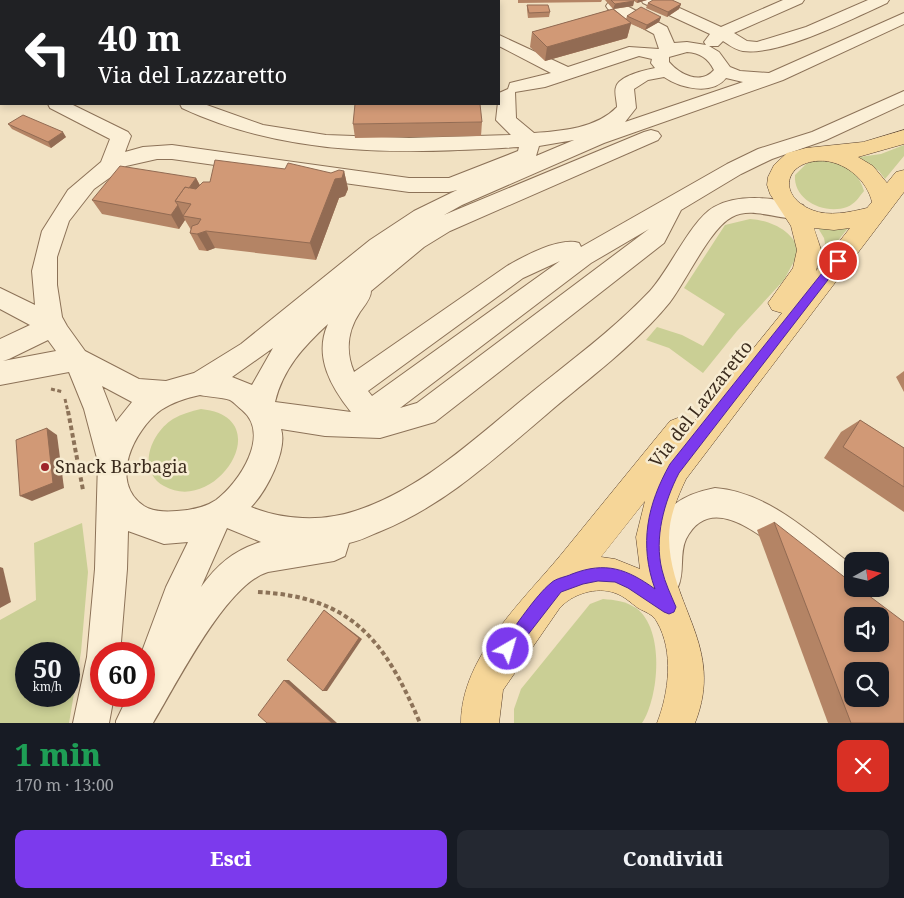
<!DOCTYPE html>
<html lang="it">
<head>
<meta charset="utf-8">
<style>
	:root { --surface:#171b24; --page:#242831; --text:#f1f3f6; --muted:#9ea1a6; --accent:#7c3aed }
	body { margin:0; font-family:"Noto Serif",serif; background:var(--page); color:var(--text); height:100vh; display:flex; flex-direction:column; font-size:19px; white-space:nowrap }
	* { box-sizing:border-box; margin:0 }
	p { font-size:16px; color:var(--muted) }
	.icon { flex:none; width:28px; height:28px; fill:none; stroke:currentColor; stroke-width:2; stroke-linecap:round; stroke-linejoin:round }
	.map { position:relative; height:723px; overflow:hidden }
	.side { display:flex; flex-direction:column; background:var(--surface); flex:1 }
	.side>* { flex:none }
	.hud { position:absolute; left:0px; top:0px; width:500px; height:105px; box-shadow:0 2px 8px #0003; background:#202124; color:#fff; overflow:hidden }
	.needle { width:32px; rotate:82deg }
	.tools { position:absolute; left:844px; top:552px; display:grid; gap:10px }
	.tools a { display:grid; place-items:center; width:45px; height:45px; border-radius:10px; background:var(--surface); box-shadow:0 2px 8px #0003; font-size:25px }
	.speed { position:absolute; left:15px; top:642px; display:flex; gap:10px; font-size:25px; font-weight:700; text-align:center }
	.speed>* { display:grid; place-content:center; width:65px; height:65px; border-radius:50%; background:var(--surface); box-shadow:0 2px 8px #0003; line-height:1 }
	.speed small { font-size:12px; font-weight:400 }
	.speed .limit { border:8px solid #d22; background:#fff; color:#111 }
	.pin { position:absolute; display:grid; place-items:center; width:42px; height:42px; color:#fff; margin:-21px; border:2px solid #fff; border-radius:50%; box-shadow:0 1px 5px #0007 }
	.me { position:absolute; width:55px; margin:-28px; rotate:38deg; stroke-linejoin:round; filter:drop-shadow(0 0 4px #0008) }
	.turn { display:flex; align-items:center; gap:18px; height:105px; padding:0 15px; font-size:22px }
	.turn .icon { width:65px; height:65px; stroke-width:2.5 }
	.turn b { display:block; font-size:35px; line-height:42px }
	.round { display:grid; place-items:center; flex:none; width:52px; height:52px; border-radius:10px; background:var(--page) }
	.overview { display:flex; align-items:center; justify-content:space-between; height:85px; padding:0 15px }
	h1 { font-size:30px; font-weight:800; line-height:38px; color:#1e9e55 }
	.action { display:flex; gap:10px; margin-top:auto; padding:10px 15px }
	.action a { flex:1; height:58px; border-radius:10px; background:var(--accent); color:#fff; font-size:20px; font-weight:800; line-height:58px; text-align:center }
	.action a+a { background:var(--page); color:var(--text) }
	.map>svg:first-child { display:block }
</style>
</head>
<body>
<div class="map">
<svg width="904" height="723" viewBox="0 0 904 723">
	<rect width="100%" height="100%" fill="#f1e1c2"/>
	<g fill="#cacf95" fill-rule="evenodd">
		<path d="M904,145V156L885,179L879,171L859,157L881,154Z"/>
		<path d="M816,160C840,163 856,166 864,191C859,197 855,204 847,207C824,215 793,200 795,175L806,164Z"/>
		<path d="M750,219C771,220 794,231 799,252L784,280L737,331L703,373L669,348L646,340L657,327L682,335L703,346L725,314L684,288L725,225Z"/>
		<path d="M815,223L849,227L827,254L824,238Z"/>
		<path d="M201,409C280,417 216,516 164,486C136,470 151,433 173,419C182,414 191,411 201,409Z"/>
		<path d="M82,523L88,572L81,652L69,723H0V620L36,600L34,543ZM26,654H69V696H26Z"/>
		<path d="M603,599C615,600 625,601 636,608C665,629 659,697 642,723H514V709L521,689L590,604Z"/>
	</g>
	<path fill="#a5c3b9" stroke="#6b9287" d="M0,0H238L1,1V40Z"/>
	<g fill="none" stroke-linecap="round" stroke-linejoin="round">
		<g stroke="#8c7258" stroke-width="2">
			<g id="minor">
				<path d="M412,0H428L429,1H413Z"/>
				<rect x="464" y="0" width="16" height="1"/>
				<path d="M610,0H626L623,4L667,27L674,43L687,42L706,45L704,42L710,34L643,3L641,0H662L721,27L783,0H804L802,3L734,33L747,41L757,42L806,27L868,0H889L887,3C852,19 779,56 743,51C736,50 729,45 723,41L718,46H709L719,52L730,67L740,71L769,73L904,13V24L783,80L604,143L462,205L444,215L644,132L651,130L658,132L661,136L658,140L450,231L424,247L371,291C371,298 365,305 360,312C348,330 345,351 354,372L507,266C524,256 560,237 579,243L581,247L727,164L758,149L812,132L904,91V104L826,140L772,159L741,174L681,210L664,243L435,422L380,438L325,436L281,429C288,450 266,492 251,507C283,520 322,522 355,511C421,490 474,439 527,396C569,362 613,330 650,291C670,269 691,220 714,207C739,193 777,198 803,205L806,211L803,217C781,223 754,205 732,217C711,227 686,281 670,302C635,345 589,378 547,414C495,458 445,505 381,531C371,535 360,541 349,543L345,556L334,561L268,572C226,584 176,685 153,723H116V721L128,696H144V654H141L166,587L188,542L164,544L128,531L127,569L120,654H101V696H114L109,723H73L87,657L95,569L98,462L84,409L69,372L0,385V339L30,325L0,309V288L35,305L32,271L42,231L68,190L101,162L110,139L50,108L48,104H71L128,132L131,136L125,152L143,147L172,145L409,178H449L518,151L519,147C404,154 289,158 182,108L180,104H204L263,125L326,135L409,138L511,135L496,120L499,93L508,89L510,83L551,73L499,46V35L568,67L629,47L659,49L654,34L608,9L606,6ZM687,52C700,53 708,58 714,70C701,85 680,75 669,62V57ZM639,56L652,59L651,63L655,68C645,70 619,76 616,87C614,92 617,101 617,107C597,128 562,131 534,133L516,118L515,92L545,87ZM664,77C680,88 712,96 726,78L743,82L625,122L636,108L634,89L648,80ZM574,140L536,156L539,146ZM157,159H172L409,192H449L457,190L414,211L370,240L241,344L194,373L166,381L139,379L85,351L67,326L62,317L57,285V257L69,221L94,189L126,166ZM649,229L417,403L400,408L591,263ZM560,261L372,396L368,391L523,278ZM328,324C313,357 332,388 351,412L275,402C283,369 303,347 328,324ZM48,340L56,351L3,361L9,359ZM273,348L252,385L232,377ZM102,386L132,402L116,422ZM200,395C209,397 221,397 230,400C234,402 238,407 242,410C271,434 240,482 216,500C204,508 191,510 177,511C166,512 154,512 144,506C108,482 134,430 161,410C173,402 186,398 200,395ZM227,528L261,542C234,550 217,565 201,587Z"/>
				<rect x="0" y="70" width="1" height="10"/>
				<path d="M715,488C768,492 811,534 852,565V589H867L864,597L852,601L840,597C823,583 806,570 789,557C762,537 711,490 686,539C679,554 685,572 678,587L667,592L656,587C645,562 652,522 675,504C687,495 700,491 715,488Z"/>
			</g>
		</g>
		<g stroke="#59402d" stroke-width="1">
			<path id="major" d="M904,130V144L858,157L873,166L887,183L896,172L904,170V192L686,479C677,498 669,517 669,538C670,607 725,647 695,723H657C669,693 674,651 657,622C653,614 645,612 638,608C631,603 624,596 615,593C597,586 571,594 559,609L503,690L499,723H461C461,656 525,599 564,551C599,508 634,465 670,421L680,417L690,421L692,424L782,313L772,310L768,303L793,268L797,250L791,226L770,194L767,185L768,177L774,165L787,153L806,148L863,142ZM826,161C848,164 867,181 872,202L867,208C850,212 829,217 812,210C775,195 785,158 826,161ZM814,228L834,230L850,228L816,271L821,250ZM645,501L636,537L640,569L615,559L601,557Z"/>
		</g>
		<g stroke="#8c7258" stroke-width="3" stroke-dasharray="4 2.5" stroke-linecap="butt">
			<path d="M51,389L63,392"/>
			<path d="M65,399L68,412"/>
		</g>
		<g stroke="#8c7258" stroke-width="4" stroke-dasharray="4.5 3" stroke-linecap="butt">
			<path d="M68,411L83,490"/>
			<path d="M258,592C353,597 385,641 420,723"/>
		</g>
		<use href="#minor" fill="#fbefd6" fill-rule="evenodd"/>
		<use href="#major" fill="#f6d698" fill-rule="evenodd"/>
	</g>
	<g fill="#b48465">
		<path d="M518,0H602L601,2L518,3Z"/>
		<path d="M605,0H647L637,3L634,1L633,6L614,9L626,19L627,16L661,17L659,22L645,30L631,24L627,38L545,61L530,47L532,32L613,9Z"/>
		<path d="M648,3L681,4L679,9L667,17L646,8Z"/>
		<path d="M527,5L550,12L549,17L528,18L527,10Z"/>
		<path d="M482,122L481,136L355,138L353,124Z"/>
		<path d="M8,124L66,137L51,148L12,129Z"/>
		<path d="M285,169L331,173L344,171L348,189L345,196L339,198L316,260L215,248L207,251L199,250L190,233L191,230L185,220L179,229L102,214L92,200L196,178L200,185L210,182Z"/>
		<path d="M904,371V392L896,377Z"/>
		<path d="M860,420L904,448V512L824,458L841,432Z"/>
		<path d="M774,522L904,723H828L757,530Z"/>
	</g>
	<g fill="#926b53">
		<path d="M638,0H647L637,3Z"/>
		<path d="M634,1L633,6L613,9L615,4Z"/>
		<path d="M681,4L679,9L667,17L668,12Z"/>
		<path d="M661,17L659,22L645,30L647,25Z"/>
		<path d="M631,23L627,38L545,61L547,47Z"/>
		<path d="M63,132L66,137L51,148L48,142Z"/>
		<path d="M344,171L348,189L345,196L339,198L316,260L310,243L335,179Z"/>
		<path d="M196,178L203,192L191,204L180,202Z"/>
		<path d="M178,205L184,217L183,216L185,220L179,229L171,215Z"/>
		<path d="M206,231L215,248L207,251L197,234Z"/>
		<path d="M47,428L57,435L64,488L32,501L20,496Z"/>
		<path d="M0,567L3,568L11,602L0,608Z"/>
		<path d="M324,610L362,639L327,691H323Z"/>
		<path d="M284,680H289L337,723H332Z"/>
	</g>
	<g fill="#d19976" stroke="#926b53" fill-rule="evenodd">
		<path d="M611,0H634V1L615,4Z"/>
		<path d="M653,0H672L681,4L668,12L648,3Z"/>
		<path d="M527,5H548L550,12L529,13Z"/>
		<path d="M641,7L661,17L647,25L627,16Z"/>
		<path d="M613,9L631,23L547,47L532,32Z"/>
		<path d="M355,104H480L482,122L353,124Z"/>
		<path d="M23,115L63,132L48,142L8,124Z"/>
		<path d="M215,160L285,169L288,163L331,173L339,170L344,171L342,178L335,179L310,243L206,231L197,234L190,233L192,226L198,224L201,219L183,216L191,204L175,201L185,187L196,189L203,182H210Z"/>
		<path d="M120,166L196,178L189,188L185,187L175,201L178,205L171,215L92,200Z"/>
		<path d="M860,420L904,448V487L843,447Z"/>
		<path d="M47,428L53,483L20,496L16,440Z"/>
		<path d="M774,522L852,583V589H860L904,622V723H851ZM852,616H880V644H852ZM852,671H880V699H852Z"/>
		<path d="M324,610L359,638L323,691L287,660Z"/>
		<path d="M284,680L332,723H267L258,715Z"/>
	</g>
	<path fill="#7c3aed" stroke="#51269a" d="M838,257L843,261L841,263L679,473C664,502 654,538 662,570C665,583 671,595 676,607L674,612L669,614L664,612L628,588L615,582L598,581L583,584L561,592L513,654L508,656L503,654L500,649L503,643C515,627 536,595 551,583C556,578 566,577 572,574C606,561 627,569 655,589C639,544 647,505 670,464L834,258Z"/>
	<circle fill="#9e2429" stroke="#f7ecd2" stroke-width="2" cx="45" cy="467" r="5"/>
	<g text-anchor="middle" stroke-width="5" stroke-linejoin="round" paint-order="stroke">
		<g font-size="18" fill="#3b2b1d" stroke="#f7ecd2">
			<text transform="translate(701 404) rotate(-52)" y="6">Via del Lazzaretto</text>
		</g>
		<g font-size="18" fill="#3b2b1d" stroke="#f7ecd2" text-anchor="start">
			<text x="55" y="473">Snack Barbagia</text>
		</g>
	</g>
</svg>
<div class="tools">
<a><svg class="needle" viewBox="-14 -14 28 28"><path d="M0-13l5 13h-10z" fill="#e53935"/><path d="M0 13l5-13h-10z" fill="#9ea1a6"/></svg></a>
<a><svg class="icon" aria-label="sound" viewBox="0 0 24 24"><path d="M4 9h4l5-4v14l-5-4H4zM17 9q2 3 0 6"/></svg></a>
<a><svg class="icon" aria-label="search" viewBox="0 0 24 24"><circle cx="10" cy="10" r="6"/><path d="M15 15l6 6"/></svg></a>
</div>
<div class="speed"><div>50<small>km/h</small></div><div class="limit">60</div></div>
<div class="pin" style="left:838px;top:261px;background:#d93025"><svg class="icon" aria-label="arrive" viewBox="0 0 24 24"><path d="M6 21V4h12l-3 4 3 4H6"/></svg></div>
<svg class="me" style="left:508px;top:649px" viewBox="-20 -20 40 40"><circle r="17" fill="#7c3aed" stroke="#fff" stroke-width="3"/><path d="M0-11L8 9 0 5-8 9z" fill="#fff"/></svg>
<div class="hud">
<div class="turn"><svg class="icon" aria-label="left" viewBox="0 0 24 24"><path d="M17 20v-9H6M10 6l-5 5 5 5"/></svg><div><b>40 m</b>Via del Lazzaretto</div></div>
</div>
</div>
<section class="side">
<div class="overview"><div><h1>1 min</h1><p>170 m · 13:00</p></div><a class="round" style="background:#d93025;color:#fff"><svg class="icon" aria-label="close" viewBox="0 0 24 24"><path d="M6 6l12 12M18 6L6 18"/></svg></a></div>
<div class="action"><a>Esci</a><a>Condividi</a></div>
</section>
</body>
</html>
